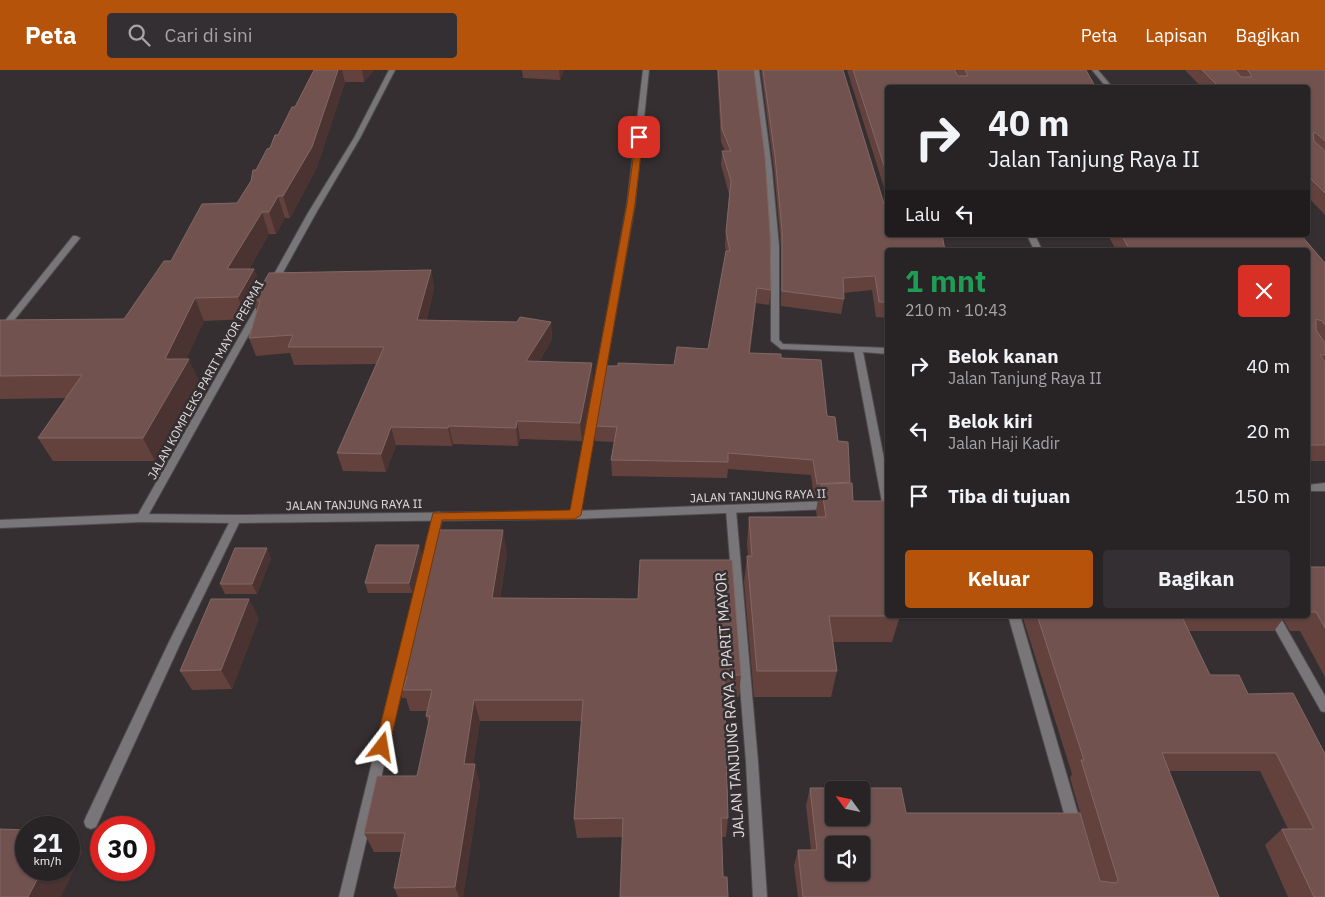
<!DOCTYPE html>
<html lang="id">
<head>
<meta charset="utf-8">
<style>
	:root { --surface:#282325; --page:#342f32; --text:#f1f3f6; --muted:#a5a4a7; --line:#444042; --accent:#b45309 }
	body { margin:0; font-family:"IBM Plex Sans",sans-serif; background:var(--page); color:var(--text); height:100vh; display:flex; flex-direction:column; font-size:19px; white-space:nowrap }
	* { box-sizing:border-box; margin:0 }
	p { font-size:16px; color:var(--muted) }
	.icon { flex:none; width:28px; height:28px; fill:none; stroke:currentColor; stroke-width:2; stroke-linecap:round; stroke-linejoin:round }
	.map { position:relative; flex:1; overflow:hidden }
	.drawer { position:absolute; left:885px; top:178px; width:425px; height:370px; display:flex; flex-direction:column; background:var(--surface); border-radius:5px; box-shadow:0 1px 4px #0004,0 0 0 1px var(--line) }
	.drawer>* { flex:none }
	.banner { position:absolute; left:885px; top:15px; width:425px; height:152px; border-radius:5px; box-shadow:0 1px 4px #0004,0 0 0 1px var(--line); background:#282325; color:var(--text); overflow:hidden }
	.needle { width:32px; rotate:303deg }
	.buttons { position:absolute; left:825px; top:711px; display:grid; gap:10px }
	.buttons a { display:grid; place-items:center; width:45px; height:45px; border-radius:5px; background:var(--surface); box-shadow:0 1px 4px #0004,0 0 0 1px var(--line); font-size:25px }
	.speed { position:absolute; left:15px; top:746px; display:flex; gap:10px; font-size:25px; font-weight:700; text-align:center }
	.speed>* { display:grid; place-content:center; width:65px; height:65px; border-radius:50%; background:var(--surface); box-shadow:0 1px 4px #0004,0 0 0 1px var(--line); line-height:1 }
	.speed small { font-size:12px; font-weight:400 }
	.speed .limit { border:8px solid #d22; background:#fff; color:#111 }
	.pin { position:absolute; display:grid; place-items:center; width:42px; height:42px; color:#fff; margin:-21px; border-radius:10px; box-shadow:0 2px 8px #0006 }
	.me { position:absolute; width:55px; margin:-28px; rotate:14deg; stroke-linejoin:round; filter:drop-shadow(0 0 4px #0008) }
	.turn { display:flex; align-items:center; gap:18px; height:105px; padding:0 20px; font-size:22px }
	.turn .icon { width:65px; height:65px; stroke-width:2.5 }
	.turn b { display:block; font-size:35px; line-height:42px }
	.then { display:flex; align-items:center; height:48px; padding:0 20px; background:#0003; gap:10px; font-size:19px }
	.round { display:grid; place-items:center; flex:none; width:52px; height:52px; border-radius:5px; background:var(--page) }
	.head { display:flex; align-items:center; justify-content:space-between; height:85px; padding:0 20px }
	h1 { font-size:30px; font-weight:800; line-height:38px; color:#1e9e55 }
	.cta { display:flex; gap:10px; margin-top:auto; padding:10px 20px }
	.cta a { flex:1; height:58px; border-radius:5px; background:var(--accent); color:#fff; font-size:20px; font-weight:800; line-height:58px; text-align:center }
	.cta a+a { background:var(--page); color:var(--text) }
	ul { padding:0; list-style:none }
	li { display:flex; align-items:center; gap:15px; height:65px; padding:0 20px }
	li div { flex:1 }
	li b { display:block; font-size:19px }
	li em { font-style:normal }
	header { display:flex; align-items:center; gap:30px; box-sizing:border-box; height:70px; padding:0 25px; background:var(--accent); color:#fff }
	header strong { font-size:24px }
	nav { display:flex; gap:28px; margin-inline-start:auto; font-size:18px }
	.search { width:350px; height:45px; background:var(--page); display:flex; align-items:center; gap:12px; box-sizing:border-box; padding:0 18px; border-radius:5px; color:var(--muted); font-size:19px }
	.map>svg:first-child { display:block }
</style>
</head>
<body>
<header>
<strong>Peta</strong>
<div class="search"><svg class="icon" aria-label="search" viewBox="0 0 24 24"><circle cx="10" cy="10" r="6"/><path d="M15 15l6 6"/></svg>Cari di sini</div>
<nav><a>Peta</a><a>Lapisan</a><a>Bagikan</a></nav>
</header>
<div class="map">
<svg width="1325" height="827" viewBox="0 0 1325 827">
	<rect width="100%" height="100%" fill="#352f31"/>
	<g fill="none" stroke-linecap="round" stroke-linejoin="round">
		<g stroke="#504b4d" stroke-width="2">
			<path id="service" d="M73,166H76L80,168L3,264L0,265V257Z"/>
		</g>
		<g stroke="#504b4d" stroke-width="2">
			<g id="minor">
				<path d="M389,0H395L360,68L316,143L276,215L272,217H269L268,215L308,143L354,68Z"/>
				<path d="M643,0H649L635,134L580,445L579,448H571L570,445L627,134Z"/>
				<path d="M753,0H759L772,100L779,176V270L783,274L888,278V284L863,282L888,409V436L883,435L882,432L854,282L781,279L771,271V176L766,100Z"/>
				<path d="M1092,0H1098L1113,18H1107Z"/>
				<path d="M1027,165H1035L1042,180H1034Z"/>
				<path d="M260,230H263L267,232L145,451H137L136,448Z"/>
				<path d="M731,436L735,437L736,440L758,692L767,827H753L746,692L726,440L727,437Z"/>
				<path d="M438,442L442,443L443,446L436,474L435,477H427L426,474L433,446L434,443Z"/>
				<path d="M236,445L240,446L241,449L181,572L96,757L91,759L86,757L84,752L86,747L169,572L231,449L232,446Z"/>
				<path d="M1008,545H1020L1081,754L1079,759L1074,761L1069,759L1067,754Z"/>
				<path d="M1267,545H1279L1325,626V642L1321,641Z"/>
				<path d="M400,597L404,598L406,602L353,827H339L394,602L396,598Z"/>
			</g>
		</g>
		<g stroke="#504b4d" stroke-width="2">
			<g id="tertiary">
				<path d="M1325,413V421H1308V415Z"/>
				<path d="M829,431L834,435L829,439L575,449L236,453L141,452L0,458V450L141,444L236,445L575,441Z"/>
			</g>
		</g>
		<use href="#service" fill="#787678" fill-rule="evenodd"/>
		<use href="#minor" fill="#787678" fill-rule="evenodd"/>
		<use href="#tertiary" fill="#787678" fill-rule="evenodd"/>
	</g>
	<g fill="#63423e">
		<path d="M314,0H374L364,12H345L317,97L290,148H285L276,164H269L249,199H254L261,218L431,200L434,218L426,251L517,252H551L552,269L539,292L593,311L582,371L520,369L518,376L453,374L452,376L396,375L386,402L343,401L337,383L376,294L294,295L290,283L256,286L249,268L257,241L254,234L246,249L204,251L186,289L199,311L155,391H53L38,368L66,328L0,329V250L124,249L171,191L237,133L251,111L256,100L295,37Z"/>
		<path d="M522,0H564L560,10L523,8Z"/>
		<path d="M717,0H754L771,220L769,235L756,233L750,283L781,288L827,346L838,371L850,412L853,431H888V545L900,546L892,572H833L837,601L831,627H754L744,512L747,486H748L747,473L749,447H817L816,441L818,429H814L811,405L728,399L727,408L612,406L611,390L614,372L595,371L594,356L618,296L674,295L708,279L726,182L725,176L726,162L729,124L721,95L722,81H725L721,72Z"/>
		<path d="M761,0H842L888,165L894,167H897L896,165H942L888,180V248L876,247L872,220L843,223L844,229L841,244L781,236V176L774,100Z"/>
		<path d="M847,0H955L958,6H959L956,0H1086L888,18V130Z"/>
		<path d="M1185,0H1325V145L1308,127V18H1202Z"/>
		<path d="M1108,165H1301L1325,193V391H1308V180H1116Z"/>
		<path d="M419,475L422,485L412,523H368L365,513Z"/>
		<path d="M507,483L500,528L741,605L739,627H725L728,748L726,767H722L723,807L728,827L622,767L577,768L574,749L581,651H480L473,694L480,714L463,827H398L394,818L401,782H374L364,763L417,706L429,655L426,646L427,641H410L406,628H402L394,607Z"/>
		<path d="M271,488L257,524H225L220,514Z"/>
		<path d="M1308,497H1325V607L1300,561H1290L1283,549L1274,561H1188L1210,605L1248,624L1293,623L1325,827H1288L1265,775L1282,759H1288L1260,701H1169L1219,827H798L794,796L798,780H811L806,735L810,718L906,743L1100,811L1070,708L1072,704L1023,548L1024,545H1308Z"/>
		<path d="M259,548L232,619L192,620L180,601Z"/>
	</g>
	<g fill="#4b3332">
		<path d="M338,0H342L345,12L317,97L290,148L283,126Z"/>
		<path d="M362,0H374L364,12Z"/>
		<path d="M559,0H564L560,10Z"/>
		<path d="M278,126L285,148L276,164L269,142Z"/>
		<path d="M262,142L269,164L236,221L227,199Z"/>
		<path d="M254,199L262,221L253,231L254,234L246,249L238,227Z"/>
		<path d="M431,200L434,218L421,268L417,250Z"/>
		<path d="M757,218L756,233L748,298L749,283Z"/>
		<path d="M195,228L204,251L177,310L189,289L199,311L155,391L143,368L165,289Z"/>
		<path d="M551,252L552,269L529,309L526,291Z"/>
		<path d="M592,293L593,311L582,371L580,353Z"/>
		<path d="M517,351L520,369L518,376L516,358Z"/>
		<path d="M449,356L453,374L452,376L448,358Z"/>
		<path d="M391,357L396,375L386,402L381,384Z"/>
		<path d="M503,460L507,483L496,550L492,528Z"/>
		<path d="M419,475L422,485L412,523L409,513Z"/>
		<path d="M267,478L271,488L257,524L252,514Z"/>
		<path d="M249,529L259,548L232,619L221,600Z"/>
		<path d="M474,630L480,651L470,714L464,694Z"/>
		<path d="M475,694L480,714L463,827H459L455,817Z"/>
		<path d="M69,768L83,782L61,827H28L42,800H69Z"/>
	</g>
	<g fill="#71524f" stroke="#826865" fill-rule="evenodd">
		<path d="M314,0H338L312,77L283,126H278L269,142H262L227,199H254L238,227L195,228L165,289H189L143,368H38L82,305L0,306V250L124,249L164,191H171L202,134L237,133L251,111L253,100H256L267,79L270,78L275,65H278L292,37H295Z"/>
		<path d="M718,0H754L765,86L770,162L771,220L757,218L749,283L781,284V288L821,290L827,346L835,347L838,371L848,372L850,412L817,414L813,390L728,383V392L611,390L617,357L594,356L605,296H618V293L674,295L677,277L708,279L726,181H730L726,162L731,111L722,81H731L722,59Z"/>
		<path d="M763,0H843L885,137L888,138V165H893L894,167H903V165H942L945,180H888V232H879L875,206L843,208L844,229L782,221V161L775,86Z"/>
		<path d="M853,0H955L958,6H968L965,0H1086L1096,18H888V108Z"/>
		<path d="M1202,0H1235L1241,7H1251V4L1247,0H1325V71L1316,63H1313L1314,71L1325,81V123L1308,106V18H1220Z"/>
		<path d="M1121,165H1237L1239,167H1249L1250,165H1301L1325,193V255L1322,251L1316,249V260L1325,273V285H1320L1325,292V375H1308V180H1130Z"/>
		<path d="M431,200L417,250L517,252L520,247L551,252L526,291L592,293L580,353L517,351L516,358L449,356L448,358L391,357L381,384L337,383L384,277H288L293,265L249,268L260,231H253L269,203Z"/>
		<path d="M852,413L853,431H888V480H886L888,487V545H900V546H829L837,601H757L747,486H752L749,447H826L821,414Z"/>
		<path d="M431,460H503L492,528L638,529L640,490H732L741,605H724L728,748H721L723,807H727L728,827H620L623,748L574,749L583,630H474L464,694H475L455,817L394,818L405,763H364L377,706H417L430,646H426L432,620H403L407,607H394Z"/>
		<path d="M376,475H419L409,513H365Z"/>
		<path d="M235,478H267L252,514H220Z"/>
		<path d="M1308,497H1325V558L1316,542H1308Z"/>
		<path d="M211,529H249L221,600L180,601Z"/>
		<path d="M1037,545H1181L1210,605H1239L1248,624L1293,623L1325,684V827H1314L1282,759H1314L1276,683H1162L1219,827H803L798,780H817L810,718H901L906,743H1080L1100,811L1116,813L1118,810L1081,690H1084ZM834,720H861V748H834ZM834,775H861V802H834Z"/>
		<path d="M0,759L26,760V800H42L28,827H0Z"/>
	</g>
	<path fill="#b45309" stroke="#753606" d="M639,64L643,67L635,134L581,445L575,449L442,450L389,677L387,682L382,684L377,682L375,677L433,443L570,440L627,134L636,67Z"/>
	<g text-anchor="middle" stroke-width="5" stroke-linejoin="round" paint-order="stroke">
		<g font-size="12" fill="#e0dcdd" stroke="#352f31">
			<text transform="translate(206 310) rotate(-61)" y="4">JALAN KOMPLEKS PARIT MAYOR PERMAI</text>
			<text transform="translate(758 426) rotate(-2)" y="4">JALAN TANJUNG RAYA II</text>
			<text transform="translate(354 435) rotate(-1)" y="4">JALAN TANJUNG RAYA II</text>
		</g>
		<g font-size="15" fill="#e0dcdd" stroke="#352f31">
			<text transform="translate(730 635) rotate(-94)" y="5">JALAN TANJUNG RAYA 2 PARIT MAYOR</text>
		</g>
	</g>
</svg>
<div class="buttons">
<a><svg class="needle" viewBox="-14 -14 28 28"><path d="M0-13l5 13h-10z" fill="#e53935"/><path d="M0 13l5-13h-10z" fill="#a5a4a7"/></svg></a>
<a><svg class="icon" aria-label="sound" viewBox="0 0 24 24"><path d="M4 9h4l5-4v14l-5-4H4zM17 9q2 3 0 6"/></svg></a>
</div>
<div class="speed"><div>21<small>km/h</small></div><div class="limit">30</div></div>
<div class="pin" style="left:639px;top:67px;background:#d93025"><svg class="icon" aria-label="arrive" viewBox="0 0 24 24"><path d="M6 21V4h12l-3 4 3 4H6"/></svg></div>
<svg class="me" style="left:382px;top:677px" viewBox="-20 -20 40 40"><path d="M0-17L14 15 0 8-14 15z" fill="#b45309" stroke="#fff" stroke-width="4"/></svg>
<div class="banner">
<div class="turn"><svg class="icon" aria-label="right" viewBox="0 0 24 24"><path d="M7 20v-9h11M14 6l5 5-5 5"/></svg><div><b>40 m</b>Jalan Tanjung Raya II</div></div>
<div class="then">Lalu<svg class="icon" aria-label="left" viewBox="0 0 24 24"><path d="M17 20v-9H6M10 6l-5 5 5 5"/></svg></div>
</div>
<section class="drawer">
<div class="head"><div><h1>1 mnt</h1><p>210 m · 10:43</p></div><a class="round" style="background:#d93025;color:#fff"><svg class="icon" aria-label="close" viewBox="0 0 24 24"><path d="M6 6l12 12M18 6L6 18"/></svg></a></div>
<ul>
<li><svg class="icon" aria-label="right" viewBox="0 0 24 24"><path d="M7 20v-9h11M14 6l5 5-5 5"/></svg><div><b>Belok kanan</b><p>Jalan Tanjung Raya II</p></div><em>40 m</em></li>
<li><svg class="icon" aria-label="left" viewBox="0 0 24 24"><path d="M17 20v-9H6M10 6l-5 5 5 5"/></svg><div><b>Belok kiri</b><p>Jalan Haji Kadir</p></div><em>20 m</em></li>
<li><svg class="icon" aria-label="arrive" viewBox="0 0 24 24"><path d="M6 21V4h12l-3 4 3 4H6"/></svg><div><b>Tiba di tujuan</b></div><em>150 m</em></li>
</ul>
<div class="cta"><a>Keluar</a><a>Bagikan</a></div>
</section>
</div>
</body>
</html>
